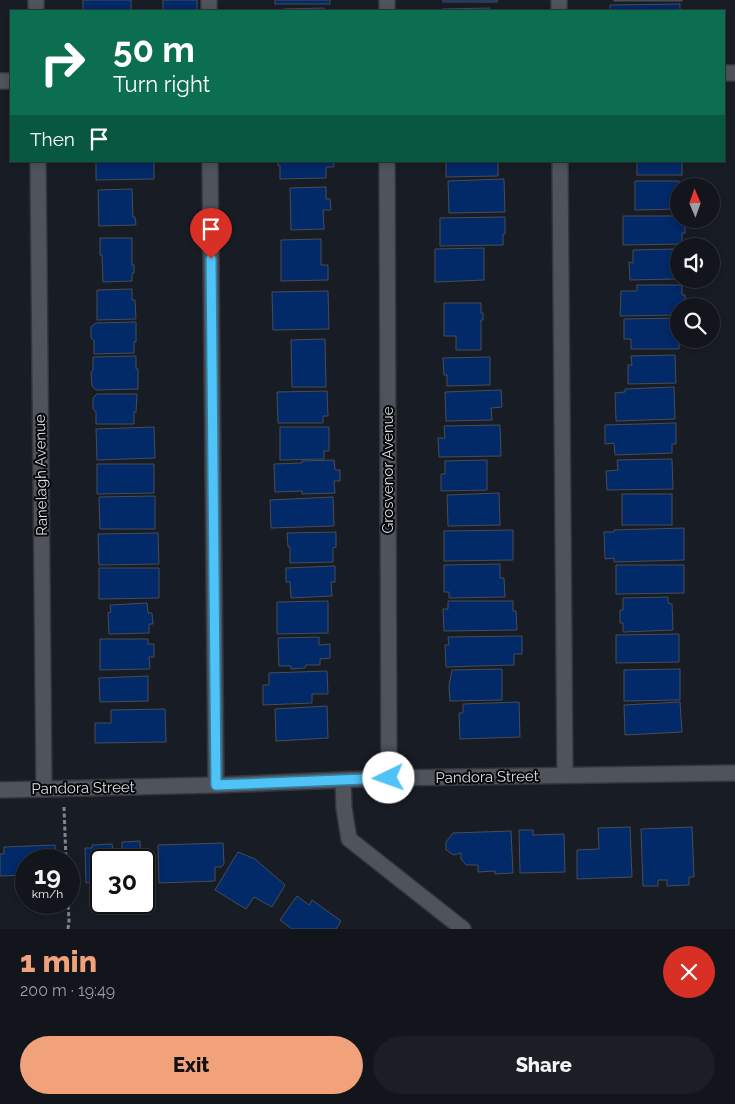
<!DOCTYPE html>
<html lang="en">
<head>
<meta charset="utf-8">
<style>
	:root { --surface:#12151b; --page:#1b1e24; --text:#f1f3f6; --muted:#9c9fa3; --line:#31343a; --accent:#f1a27b }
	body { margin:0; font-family:Raleway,sans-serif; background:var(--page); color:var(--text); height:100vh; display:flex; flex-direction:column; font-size:19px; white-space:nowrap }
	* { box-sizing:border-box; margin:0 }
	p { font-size:16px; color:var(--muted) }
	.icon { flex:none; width:28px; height:28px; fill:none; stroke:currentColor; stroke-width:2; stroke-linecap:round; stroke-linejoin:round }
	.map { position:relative; height:929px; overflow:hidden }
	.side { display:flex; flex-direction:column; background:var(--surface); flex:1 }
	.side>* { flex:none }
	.hud { position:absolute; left:10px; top:10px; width:715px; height:152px; border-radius:0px; box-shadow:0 2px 8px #0003,0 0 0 1px var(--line); background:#0b6e4f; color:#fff; overflow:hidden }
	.needle { width:32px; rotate:358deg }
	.fabs { position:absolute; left:670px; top:178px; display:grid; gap:10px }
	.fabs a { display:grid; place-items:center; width:50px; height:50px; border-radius:50%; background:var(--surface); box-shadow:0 2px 8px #0003,0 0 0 1px var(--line); font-size:25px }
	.speed { position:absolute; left:15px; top:849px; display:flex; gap:10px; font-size:25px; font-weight:700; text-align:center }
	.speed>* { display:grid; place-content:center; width:65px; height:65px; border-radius:50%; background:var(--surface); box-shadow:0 2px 8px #0003,0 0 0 1px var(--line); line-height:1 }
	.speed small { font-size:12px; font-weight:400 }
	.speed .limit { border:2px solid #111; border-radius:8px; background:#fff; color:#111 }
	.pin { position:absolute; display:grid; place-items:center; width:42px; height:42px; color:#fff; margin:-51px -21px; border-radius:50% 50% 50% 0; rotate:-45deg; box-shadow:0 0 5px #0007 }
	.pin .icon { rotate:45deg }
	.me { position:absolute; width:55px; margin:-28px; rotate:267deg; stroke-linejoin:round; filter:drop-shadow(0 0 4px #0008) }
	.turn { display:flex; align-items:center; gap:18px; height:105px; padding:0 20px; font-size:22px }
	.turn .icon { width:65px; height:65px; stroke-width:2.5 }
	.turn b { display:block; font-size:35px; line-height:42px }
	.then { display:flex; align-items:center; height:48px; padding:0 20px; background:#0003; gap:10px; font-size:19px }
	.round { display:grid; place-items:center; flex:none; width:52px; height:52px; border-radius:26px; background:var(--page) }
	.headline { display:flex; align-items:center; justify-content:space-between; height:85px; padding:0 20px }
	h1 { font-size:30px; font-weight:800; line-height:38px; color:var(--accent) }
	.button { display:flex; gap:10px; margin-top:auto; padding:10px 20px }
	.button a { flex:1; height:58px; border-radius:30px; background:var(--accent); color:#111; font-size:20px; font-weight:800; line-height:58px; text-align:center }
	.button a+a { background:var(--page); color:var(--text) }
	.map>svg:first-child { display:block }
</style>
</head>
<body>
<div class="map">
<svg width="735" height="929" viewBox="0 0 735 929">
	<rect width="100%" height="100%" fill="#181c24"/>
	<g fill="#022968" stroke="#484d56">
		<rect x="83" y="0" width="48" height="11"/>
		<rect x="163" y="0" width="34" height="11"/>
		<rect x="275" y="0" width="55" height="4"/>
		<rect x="443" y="0" width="54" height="2"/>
		<rect x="614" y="0" width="68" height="1"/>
		<path d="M680,4V11H610V5Z"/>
		<path d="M324,8L325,11H283V9Z"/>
		<path d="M490,8V11H442V9Z"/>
		<path d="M96,161H154V179L96,180Z"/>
		<path d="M278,161H334V167H326V178L280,179V166H278Z"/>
		<path d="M446,161H498V176L446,177Z"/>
		<rect x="637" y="161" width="45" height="14"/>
		<path d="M504,179L505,212L449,213L448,181Z"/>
		<path d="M635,181H679V209L635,210Z"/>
		<path d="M326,187V199H330L331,210H323L324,229L291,230L290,188Z"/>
		<path d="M132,189L133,217H135L136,225L99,226L98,190Z"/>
		<path d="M623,216H679V219H685V233H682V244L623,245Z"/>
		<path d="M505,217V234H503V245L440,246V218Z"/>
		<path d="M100,238H132V265H134V273H132V281L103,282L102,255H100Z"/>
		<path d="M321,239V265H328V280L281,281V240Z"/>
		<path d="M484,248V280L435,282V249Z"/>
		<path d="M679,249V271H675V279L630,280L629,262L633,263V250Z"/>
		<path d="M637,285H682V295H685V306H679V315L620,316L621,291H637Z"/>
		<path d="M132,289V300H135L136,319L97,320V290Z"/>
		<path d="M328,291L329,329L273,330L272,292Z"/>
		<path d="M444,303H481V313H483V320H481V350H456V336H444Z"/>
		<path d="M679,318V349H631V339H624V319Z"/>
		<path d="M136,322V342H134V353L94,354V341L91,338V327L96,323Z"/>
		<path d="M325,339L326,387H292L291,340Z"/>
		<path d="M675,355L676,383L628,384V365H632L631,356Z"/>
		<path d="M136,356V369H138V389L96,390L92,386L91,372L93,370V357Z"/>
		<path d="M490,357V385L447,386V375H444L443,358Z"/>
		<path d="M674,387L675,419L616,421L615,393L625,392V389Z"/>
		<path d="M501,390L502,407L491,408L492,420L446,421L445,392Z"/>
		<path d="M327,391L328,416H323V423H278L277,392Z"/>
		<path d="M97,394H137L136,412H134V424H96V412L93,409V398Z"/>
		<path d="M676,423V444H672V453L615,455L614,443L605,444V425Z"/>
		<path d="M500,425L501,456L439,457L438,438H445L444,426Z"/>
		<path d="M154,427L155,458L97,460L96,429Z"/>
		<path d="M280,427H329V451H324V459L280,460Z"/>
		<path d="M672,459L673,489L607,490L606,471L618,470L617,460Z"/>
		<path d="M334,460L335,470H340V481H334L335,493L302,494V491L275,492L274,464L302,463V461Z"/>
		<path d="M487,460V490L441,491V474H445V461Z"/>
		<path d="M97,464H154V493L97,494Z"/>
		<path d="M499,493L500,525L448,526L447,495Z"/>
		<rect x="622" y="494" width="50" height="31"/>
		<path d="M155,496V529H100L99,497Z"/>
		<path d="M333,497L334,526L271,528L270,500Z"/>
		<path d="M684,528V560L614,562V558L605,559L604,532H614V530Z"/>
		<path d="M513,530V560L444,561V531Z"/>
		<path d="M336,532V547L333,548V562L290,563V547H288L287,533Z"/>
		<path d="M158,533L159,564L99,565L98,534Z"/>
		<path d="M500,564V578H504L505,597L449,598V592H444V565Z"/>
		<path d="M616,565H684V593L616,594Z"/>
		<path d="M335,566V582H331L332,596L291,598L290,582H286V568Z"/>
		<path d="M99,568H159V598L99,599Z"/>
		<path d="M668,597V603L672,604L673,630L623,632V623H620V610H623V598Z"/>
		<path d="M328,601V633L277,634V602Z"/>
		<path d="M448,601H513V611H516L517,630L444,631L443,609H448Z"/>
		<path d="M147,603L148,613H152L153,624H149V633L109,634L108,613L111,612L110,605Z"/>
		<path d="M679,634V662L616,663V635Z"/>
		<path d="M522,636V654H514V665L446,667L445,645H449L448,637Z"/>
		<path d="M319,637V645L330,644V658L320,659V665H306L305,668L291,669V666H279L278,638Z"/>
		<path d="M100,639H148V644H154V657H149L150,669L100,670Z"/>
		<path d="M502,669V700L450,701L449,686L452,670Z"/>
		<path d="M680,669V700L624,701V670Z"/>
		<path d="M327,671L328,694H312V703L263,705V685H269V673Z"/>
		<path d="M148,676V701L100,702L99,678Z"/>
		<path d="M519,702L520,737L460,739L459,713H463V704Z"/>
		<path d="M680,702L682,732L625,735L624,705Z"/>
		<path d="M327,706L328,738L276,741L275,709Z"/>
		<path d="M165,709L166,742L95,743V723H111V710Z"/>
		<path d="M630,827L632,877L577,879V850L599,849L598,828Z"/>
		<path d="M692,827L694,877H689V885L667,886V880H658V886H643L641,829Z"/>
		<path d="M519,830H533V835L564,834L565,872L520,873Z"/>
		<path d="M511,831L513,873L495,874V871L478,872V865H466L461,859V853L454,855L446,850V842L453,833Z"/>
		<path d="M140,841L141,860H101V888L93,889V882L86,883L85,848H92V845L112,844L113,849H122V842Z"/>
		<path d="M223,843L224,864L221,867H215V881L159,883L158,845Z"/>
		<path d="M55,845L56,860H26V883V875L0,876V854H4V847Z"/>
		<path d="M238,852L255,859L285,885L272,907L254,897L246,909L215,890Z"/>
		<path d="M297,896L309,905L312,900L341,921L336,929H292L280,920Z"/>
	</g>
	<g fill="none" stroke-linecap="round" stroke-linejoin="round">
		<g stroke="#33373c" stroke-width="18">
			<g id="minor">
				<path d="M209,0V11"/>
				<path d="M559,0V11"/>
				<path d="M36,11V0"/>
				<path d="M387,11V0"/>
				<path d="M724,73H735"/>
				<path d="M0,81H11"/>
				<path d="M38,161L44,789"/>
				<path d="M210,161L216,785"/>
				<path d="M387,161L389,778"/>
				<path d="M560,161L565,775"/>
				<path d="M343,780L344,808L349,839L463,929"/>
				<path d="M0,790L216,785L389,778L735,773"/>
			</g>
		</g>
		<g stroke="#82868c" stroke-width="3" stroke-dasharray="4 2.5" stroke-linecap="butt">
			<path d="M64,807L66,860"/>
			<path d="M68,929L69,921L68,902"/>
		</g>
		<use href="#minor" stroke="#4e535c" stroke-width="15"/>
	</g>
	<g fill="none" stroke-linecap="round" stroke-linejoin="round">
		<g stroke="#337fa1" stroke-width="12">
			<path id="route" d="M211,259L216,785L389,778"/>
		</g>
		<use href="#route" stroke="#4fc3f7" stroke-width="9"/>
	</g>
	<g text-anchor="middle" stroke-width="4" stroke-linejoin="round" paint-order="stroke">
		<g font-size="15" fill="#dbdfe4" stroke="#05070a">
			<text transform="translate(388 470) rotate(-90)" y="5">Grosvenor Avenue</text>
			<text transform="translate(41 475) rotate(-91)" y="5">Ranelagh Avenue</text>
			<text transform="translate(487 777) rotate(-1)" y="5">Pandora Street</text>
			<text transform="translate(83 788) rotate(-1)" y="5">Pandora Street</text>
		</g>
	</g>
</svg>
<div class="fabs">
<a><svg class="needle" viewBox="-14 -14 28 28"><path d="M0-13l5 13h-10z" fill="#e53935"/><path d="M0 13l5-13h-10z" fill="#9c9fa3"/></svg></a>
<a><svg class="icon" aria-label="sound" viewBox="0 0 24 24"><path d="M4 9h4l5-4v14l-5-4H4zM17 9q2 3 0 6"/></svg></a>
<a><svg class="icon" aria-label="search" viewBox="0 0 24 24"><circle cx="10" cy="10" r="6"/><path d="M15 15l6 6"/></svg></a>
</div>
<div class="speed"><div>19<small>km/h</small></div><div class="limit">30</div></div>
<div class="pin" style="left:211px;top:259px;background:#d93025"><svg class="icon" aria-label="arrive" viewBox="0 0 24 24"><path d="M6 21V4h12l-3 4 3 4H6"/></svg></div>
<svg class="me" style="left:389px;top:778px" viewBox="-20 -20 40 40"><circle r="19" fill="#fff"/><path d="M0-13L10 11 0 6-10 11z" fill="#4fc3f7"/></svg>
<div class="hud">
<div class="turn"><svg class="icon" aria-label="right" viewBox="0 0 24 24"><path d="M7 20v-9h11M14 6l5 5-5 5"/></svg><div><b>50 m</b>Turn right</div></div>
<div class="then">Then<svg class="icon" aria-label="arrive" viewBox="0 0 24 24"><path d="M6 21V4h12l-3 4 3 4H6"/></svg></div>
</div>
</div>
<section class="side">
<div class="headline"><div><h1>1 min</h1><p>200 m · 19:49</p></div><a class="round" style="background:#d93025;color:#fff"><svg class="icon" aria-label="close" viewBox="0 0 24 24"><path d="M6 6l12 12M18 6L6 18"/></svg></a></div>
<div class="button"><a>Exit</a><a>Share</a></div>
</section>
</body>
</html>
